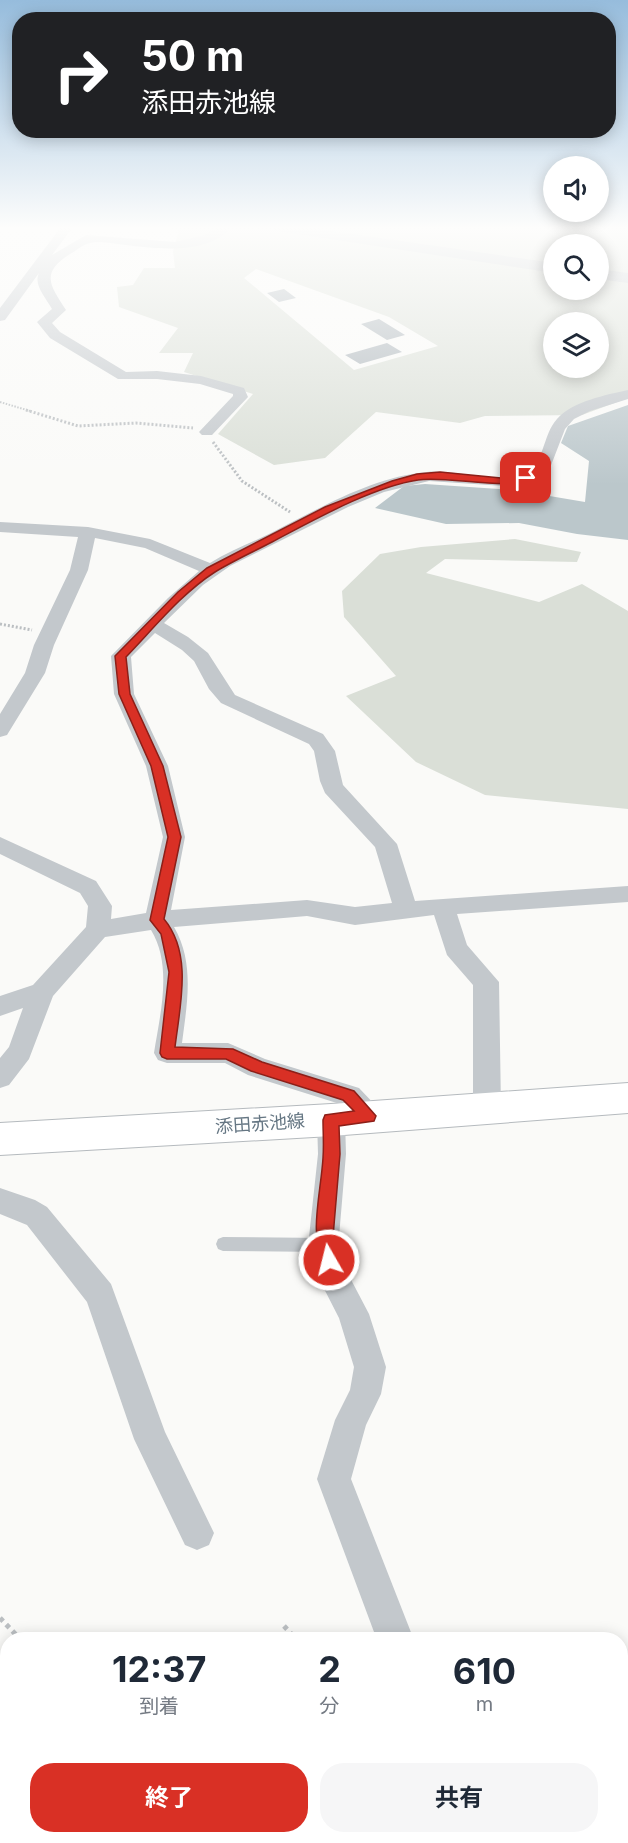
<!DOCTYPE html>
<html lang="ja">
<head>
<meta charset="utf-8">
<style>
	:root { --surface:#fff; --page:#f6f6f7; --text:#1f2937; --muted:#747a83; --accent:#d93025 }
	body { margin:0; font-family:Inter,"Noto Sans JP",sans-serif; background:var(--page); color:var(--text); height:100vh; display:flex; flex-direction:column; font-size:22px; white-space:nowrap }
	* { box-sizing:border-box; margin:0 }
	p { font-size:20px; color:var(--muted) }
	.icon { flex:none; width:33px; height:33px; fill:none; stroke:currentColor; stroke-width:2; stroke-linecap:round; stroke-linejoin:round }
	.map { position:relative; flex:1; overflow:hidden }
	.sheet { position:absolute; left:0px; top:1632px; width:628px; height:212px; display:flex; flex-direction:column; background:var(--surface); border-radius:24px 24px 0 0; box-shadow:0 3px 15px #0003 }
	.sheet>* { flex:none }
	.hud { position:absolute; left:12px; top:12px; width:604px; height:126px; border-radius:24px; box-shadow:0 3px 15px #0003; background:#202124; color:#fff; overflow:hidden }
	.tools { position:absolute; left:543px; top:156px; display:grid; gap:12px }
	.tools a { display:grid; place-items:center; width:66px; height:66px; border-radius:50%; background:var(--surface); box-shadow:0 3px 15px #0003; font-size:30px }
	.pin { position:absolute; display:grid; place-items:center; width:51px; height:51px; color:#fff; margin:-26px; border-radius:12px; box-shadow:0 3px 9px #0006 }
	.me { position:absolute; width:66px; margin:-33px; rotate:352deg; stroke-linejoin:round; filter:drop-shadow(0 0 4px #0008) }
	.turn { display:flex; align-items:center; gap:21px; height:126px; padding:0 30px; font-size:27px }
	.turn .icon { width:78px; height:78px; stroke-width:2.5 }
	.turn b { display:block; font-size:42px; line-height:51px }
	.eta { display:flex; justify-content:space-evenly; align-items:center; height:102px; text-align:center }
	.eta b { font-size:36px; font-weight:700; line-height:42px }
	.button { display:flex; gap:12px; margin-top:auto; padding:12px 30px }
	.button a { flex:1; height:69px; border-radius:24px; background:var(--accent); color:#fff; font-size:24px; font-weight:700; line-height:69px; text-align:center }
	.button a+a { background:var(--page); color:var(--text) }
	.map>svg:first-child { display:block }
</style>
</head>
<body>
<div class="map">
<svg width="628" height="1843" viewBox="0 0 628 1843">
	<rect width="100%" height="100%" fill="#fafaf8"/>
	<g fill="#dadfd7" fill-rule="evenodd">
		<path d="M166,227H628V398L582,415L485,416L460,423L376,412L325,458L274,465L218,434L253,394L184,372L193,353H159L178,328L119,307L117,287L133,285L144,268H175L173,251L179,231ZM554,244H598V290H554ZM256,269L389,317L438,346L354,370L244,278ZM554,322H598V368H554Z"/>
		<path d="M515,539L581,552L577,562L445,559L426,573L539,602L582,584L628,611V809L485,795L416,762L346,696L396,676L344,617L342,591L380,554L421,547Z"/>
	</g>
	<path fill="#bbc7cb" d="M628,405V540L577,534L519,523L446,524L375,508L404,486L425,484L514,490L585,502L589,461L561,443L568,426Z"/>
	<g fill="#aab3b9">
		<path d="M284,289L296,298L279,302L267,293Z"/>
		<path d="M379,319L405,335L387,340L361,324Z"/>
		<path d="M387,343L402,352L360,364L345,355Z"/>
	</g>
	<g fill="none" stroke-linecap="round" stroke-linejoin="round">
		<g stroke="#b5babe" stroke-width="2">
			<path id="primary" d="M628,1083V1113L331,1136L0,1155V1123L331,1104Z"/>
		</g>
		<path stroke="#bbbfc2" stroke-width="2" stroke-dasharray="1.5 1.5" stroke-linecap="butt" d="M0,402L30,411"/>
		<g stroke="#bbbfc2" stroke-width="3" stroke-dasharray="2 2" stroke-linecap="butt">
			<path d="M26,410L78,426L136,423L193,428"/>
			<path d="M213,442L242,481L290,512"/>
			<path d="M0,624L32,630"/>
		</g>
		<g stroke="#bbbfc2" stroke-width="5" stroke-dasharray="4.5 4.5" stroke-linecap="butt">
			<path d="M0,1618L21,1640"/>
			<path d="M284,1626L297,1640"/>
			<path d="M106,1836L107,1843"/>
			<path d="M492,1836L498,1843"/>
			<path d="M580,1836L584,1843"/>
		</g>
		<path fill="#c3c8cc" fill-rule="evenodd" d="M223,1237L325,1238L330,1240L332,1245L330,1250L325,1252L223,1251L218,1249L216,1244L218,1239Z"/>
		<g fill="#c3c8cc" fill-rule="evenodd">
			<path d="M61,227H73L52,255L86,235L175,242L205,235L218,227H231C210,255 157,249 126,245C115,244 101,240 90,243C83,244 76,251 70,254C40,273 50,285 66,310L52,323L60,332L126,372L157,371L201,376L244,388L248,397L212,435H202L199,432L233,396V394L200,384L157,379H118L50,338L37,322L52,309C46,298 33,285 39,273L5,320L0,321V308Z"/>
			<path d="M628,390V399L590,411L574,419L565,429L550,468L534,481L504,486L429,481L384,492L348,507L230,566L203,585L164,623L188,637L208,653L235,695L323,734L335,751L343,785L397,844L415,901L628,886V902L457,914L467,945L499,982L501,1108L497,1116L487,1119L477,1116L473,1108V985L447,955L434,915L355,925L307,916L174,927C195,963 187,1004 182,1043H228L265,1059L359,1088L378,1108L382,1116L378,1124L368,1127L358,1124L340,1104L248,1075L225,1063H167L158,1060L154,1053C160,1014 173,966 151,930L105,937L53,996L29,1059L9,1085L0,1088V1058L9,1047L23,1008L0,1016V996L33,985L86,927L88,906L80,893L0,854V837L96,881L112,906L111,919L146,913L163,837L146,766L114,694L111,656L168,598L199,571L145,548L95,538L88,570L54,645L45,673L7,735L0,737V714L25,673L34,645L70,570L78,537L0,532V522L88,527L150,539L210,563C229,551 251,543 271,533C320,508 372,477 427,472C454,469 499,484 522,475C545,466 542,435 557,419C573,401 606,395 628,390ZM155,633L182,650L194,661L209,689L221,703L309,744L314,751L320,781L325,793L375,847L392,903L355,907L307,900L171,910L185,837L168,766L134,694L131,657Z"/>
			<path d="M331,1109L341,1112L345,1120L346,1154L339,1237L347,1272L369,1314L386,1367L381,1394L366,1425L351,1479L414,1640H377L317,1479L335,1420L350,1390L354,1367L339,1318L317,1275L309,1237L318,1154L317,1120L321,1112Z"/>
			<path d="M0,1188L35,1200L47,1207L111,1284L165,1432L214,1533L209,1545L197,1550L185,1545L134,1439L87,1302L27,1225L0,1214Z"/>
			<path d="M621,1788L628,1791V1833L621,1830Z"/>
			<path d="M234,1836H276L273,1843H231Z"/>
		</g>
		<g fill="#c3c8cc" fill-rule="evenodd">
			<path d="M270,227H304L554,263V273L277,231Z"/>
			<path d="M598,269L628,273V283L598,279Z"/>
		</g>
		<use href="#primary" fill="#fff" fill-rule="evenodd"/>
	</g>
	<linearGradient id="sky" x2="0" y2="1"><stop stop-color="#96bcdc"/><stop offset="0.47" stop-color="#fdfdfc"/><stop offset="1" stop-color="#fdfdfc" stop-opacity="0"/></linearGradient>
	<rect width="628" height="485" fill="url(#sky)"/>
	<path fill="#d93025" stroke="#8d1f18" stroke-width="1.5" d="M440,472L501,478L526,476L531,478C513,492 446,475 418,480C372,487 314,520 272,542C253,552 233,561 215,572C182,593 154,628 126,657L130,694L163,766L181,837L164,919C193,954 180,1005 175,1047L233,1049L262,1062L354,1091L376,1116L374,1121L339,1126L340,1154L333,1237L338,1260L335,1265L329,1268L323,1265C309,1233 321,1192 323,1158C324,1145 323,1132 323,1120L325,1115L354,1111L343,1100L251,1071L226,1059H167L162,1057L160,1053L169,972L161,934L150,920L168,837L151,766L119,694L115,656L178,592L207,568L325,507L392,481L417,474Z"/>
	<g text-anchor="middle" stroke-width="6" stroke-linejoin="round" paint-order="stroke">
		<g font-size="18" fill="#657683" stroke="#fff">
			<text transform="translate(260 1124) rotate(-4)" y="6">添田赤池線</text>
		</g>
	</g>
</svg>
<div class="tools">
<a><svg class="icon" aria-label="sound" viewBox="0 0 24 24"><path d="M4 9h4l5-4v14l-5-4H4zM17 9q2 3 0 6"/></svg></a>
<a><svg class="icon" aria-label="search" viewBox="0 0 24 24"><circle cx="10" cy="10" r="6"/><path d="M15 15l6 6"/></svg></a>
<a><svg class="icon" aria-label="layers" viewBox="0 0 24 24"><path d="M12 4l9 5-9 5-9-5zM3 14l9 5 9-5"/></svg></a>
</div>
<div class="pin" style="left:526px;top:478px;background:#d93025"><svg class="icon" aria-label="arrive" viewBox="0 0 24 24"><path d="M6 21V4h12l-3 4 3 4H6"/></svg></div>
<svg class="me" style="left:329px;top:1260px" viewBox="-20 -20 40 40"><circle r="17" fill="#d93025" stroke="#fff" stroke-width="3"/><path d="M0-11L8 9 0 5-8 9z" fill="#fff"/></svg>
<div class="hud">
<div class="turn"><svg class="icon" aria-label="right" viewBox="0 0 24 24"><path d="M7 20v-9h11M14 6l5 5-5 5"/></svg><div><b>50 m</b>添田赤池線</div></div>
</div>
<section class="sheet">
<div class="eta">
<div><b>12:37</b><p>到着</p></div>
<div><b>2</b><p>分</p></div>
<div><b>610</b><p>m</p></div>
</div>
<div class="button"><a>終了</a><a>共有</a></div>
</section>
</div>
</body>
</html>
